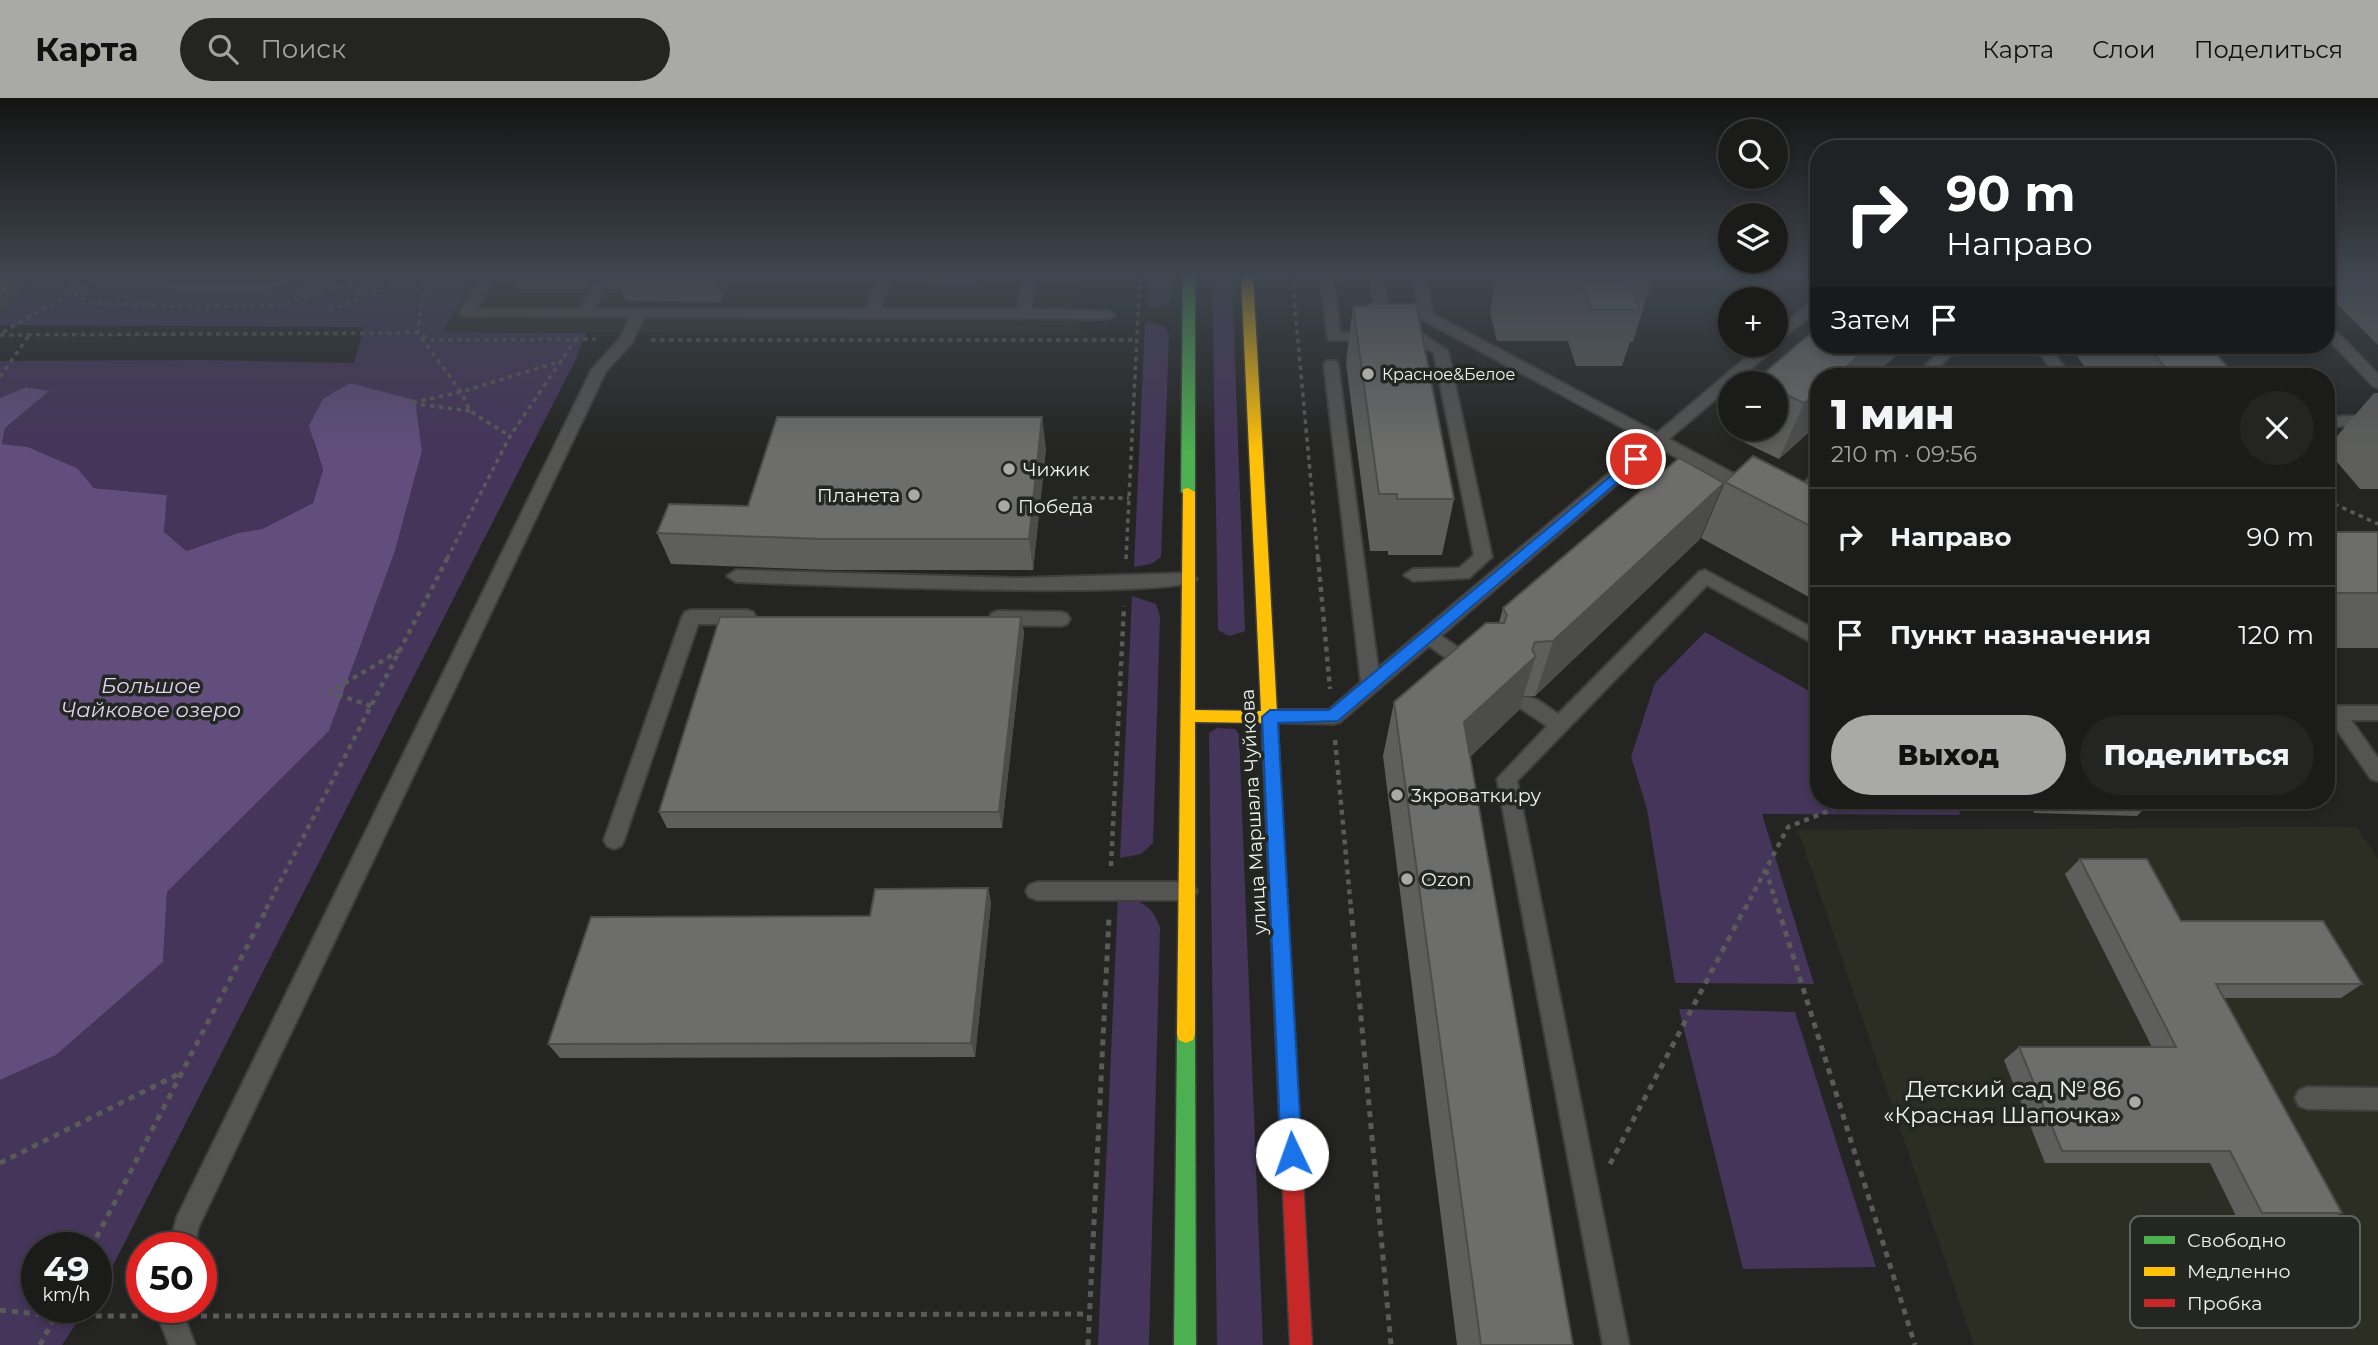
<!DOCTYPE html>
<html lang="ru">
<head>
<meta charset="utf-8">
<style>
	:root { --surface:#1b1c1a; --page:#242523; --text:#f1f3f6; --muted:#a0a1a2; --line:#393a39; --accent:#a9aaa6 }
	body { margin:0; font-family:Montserrat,sans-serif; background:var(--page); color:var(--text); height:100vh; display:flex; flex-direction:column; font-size:26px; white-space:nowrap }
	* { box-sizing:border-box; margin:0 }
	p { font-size:23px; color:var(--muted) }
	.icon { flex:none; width:38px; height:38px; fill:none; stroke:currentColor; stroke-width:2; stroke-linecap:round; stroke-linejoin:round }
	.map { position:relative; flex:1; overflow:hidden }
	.panel { position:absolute; left:1810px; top:270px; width:525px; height:441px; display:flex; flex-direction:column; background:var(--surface); border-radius:28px; box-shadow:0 4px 10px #0003,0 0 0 2px var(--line) }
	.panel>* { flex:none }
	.hud { position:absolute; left:1810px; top:42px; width:525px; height:214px; border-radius:28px; box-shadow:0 4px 10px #0003,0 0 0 2px var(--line); background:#202124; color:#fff; overflow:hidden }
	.tools { position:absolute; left:1718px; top:21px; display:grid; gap:14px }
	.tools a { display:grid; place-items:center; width:70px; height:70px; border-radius:50%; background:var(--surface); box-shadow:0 4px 10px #0003,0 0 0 2px var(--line); font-size:35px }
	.speed { position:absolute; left:21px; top:1134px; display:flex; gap:14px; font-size:35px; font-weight:700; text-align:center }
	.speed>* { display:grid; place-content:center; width:91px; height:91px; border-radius:50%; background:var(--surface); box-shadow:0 4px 10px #0003,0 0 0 2px var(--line); line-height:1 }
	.speed small { font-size:18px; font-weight:400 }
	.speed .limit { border:10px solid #d22; background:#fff; color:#111 }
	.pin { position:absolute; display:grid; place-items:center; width:60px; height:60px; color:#fff; margin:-30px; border:4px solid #fff; border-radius:50%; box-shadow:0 2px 7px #0007 }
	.me { position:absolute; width:77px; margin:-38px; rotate:357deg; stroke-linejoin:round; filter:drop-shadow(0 0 5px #0008) }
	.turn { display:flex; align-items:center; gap:24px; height:147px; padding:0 21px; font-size:32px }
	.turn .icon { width:91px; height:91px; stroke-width:2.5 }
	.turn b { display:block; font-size:49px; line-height:60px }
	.then { display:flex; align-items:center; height:66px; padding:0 21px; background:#0003; gap:14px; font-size:26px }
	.round { display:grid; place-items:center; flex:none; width:74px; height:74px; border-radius:37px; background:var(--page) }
	.summary { display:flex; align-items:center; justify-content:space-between; height:119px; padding:0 21px }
	h1 { font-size:42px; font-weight:800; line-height:52px }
	.primary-button { display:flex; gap:14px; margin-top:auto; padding:14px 21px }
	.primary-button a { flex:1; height:80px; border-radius:42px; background:var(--accent); color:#111; font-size:28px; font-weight:800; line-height:80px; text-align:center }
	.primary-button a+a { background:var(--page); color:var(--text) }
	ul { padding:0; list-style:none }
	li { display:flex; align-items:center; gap:21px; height:98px; padding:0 21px; border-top:2px solid var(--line) }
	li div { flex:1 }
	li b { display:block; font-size:26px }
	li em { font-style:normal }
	header { display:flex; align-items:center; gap:42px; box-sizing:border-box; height:98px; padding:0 35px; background:var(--accent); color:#111 }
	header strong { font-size:33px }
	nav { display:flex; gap:38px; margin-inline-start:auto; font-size:24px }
	.search { width:490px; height:63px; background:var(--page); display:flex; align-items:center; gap:18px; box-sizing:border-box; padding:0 24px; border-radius:38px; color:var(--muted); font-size:26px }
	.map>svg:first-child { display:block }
</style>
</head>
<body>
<header>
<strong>Карта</strong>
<div class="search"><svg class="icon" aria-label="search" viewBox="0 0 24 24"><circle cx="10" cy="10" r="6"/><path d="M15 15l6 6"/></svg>Поиск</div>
<nav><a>Карта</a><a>Слои</a><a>Поделиться</a></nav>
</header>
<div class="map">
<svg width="2378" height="1247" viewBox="0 0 2378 1247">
	<rect width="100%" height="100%" fill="#242522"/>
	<g fill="#2c2e24">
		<path d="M476,178H1081L1077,216L1081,236L441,234Z"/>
		<path d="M2357,729L2378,761V1247H1974L1798,732Z"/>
	</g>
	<g fill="#45355b">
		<path d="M36,178H476L442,234L586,235L576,261L106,1181L96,1196V1150H37V1209H87L62,1247H0V982L56,957L163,864L167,794L329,633L395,453L422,353L414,302L350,285L313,343L323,372L313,405L262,431L238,435L185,453L164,434L167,397L94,390L77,370L28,349L2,346L5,330L48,293L26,289L0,300V263L201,262L354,265L364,229L0,227V214Z"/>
		<path d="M1149,178H1171L1170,203L1162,208L1148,210Z"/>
		<path d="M1212,178H1232L1245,533L1229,538L1218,532Z"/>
		<path d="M1145,224L1165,229L1169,238L1161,459L1151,466L1134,469Z"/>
		<path d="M1132,498L1156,506L1160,519L1153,745L1141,756L1120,760Z"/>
		<path d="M1705,534L1818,598V702H1964L1959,717L1762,716L1814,886L1675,885L1647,711L1631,659L1655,585Z"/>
		<path d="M1217,630L1235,631L1239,636L1263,1247H1217L1209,635Z"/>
		<path d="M1118,799C1141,803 1152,806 1160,830L1149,1247H1098Z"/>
		<path d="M1679,911L1795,914L1876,1169L1743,1171Z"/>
	</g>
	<g fill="#614e7d">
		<path d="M142,178H323C283,191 175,207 142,178Z"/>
		<path d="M350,285L415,302L422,353L395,453L329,633L167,794L163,864L56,957L0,982V300L26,289L49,293L5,330L2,346L28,349L77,370L94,390L167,397L164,434L186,453L238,435L262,431L313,405L323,372L309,328L323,301Z"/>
	</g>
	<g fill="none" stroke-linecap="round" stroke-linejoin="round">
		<g stroke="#3e3f3d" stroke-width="4">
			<g id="lane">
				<path d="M482,178H496L476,211H580L597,178H611L594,211H867L877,178H891L881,211H1017L1022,178H1036L1031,211L1108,213L1115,217L1108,221L644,219L632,245L606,273L198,1130L195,1150H169L177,1119L592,271L620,240L630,219L461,218L459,215Z"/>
				<path d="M1320,178H1334L1340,235H1382L1378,231L1369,178H1383L1392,231L1388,235L1423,236L1448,253L1492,459L1469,480L1413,483L1404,477L1413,471L1459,470L1474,457L1434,255L1415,243L1328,242Z"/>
				<path d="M1412,178H1426L1433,216L1657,335L1761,247L1776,245L1775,250L1734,285H1731V288L1669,341L1757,388L1759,392L1757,396H1745L1659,350L1441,538L1480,564L1482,569L1480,574H1466L1429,548L1340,624L1333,626L1263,624L1260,619L1263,614L1270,612H1329L1361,584L1324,266L1326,263H1336L1338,266L1378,570L1647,343L1421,221Z"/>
				<path d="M1818,201V212L1776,245V233L1813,202Z"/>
				<path d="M2326,227L2331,228L2378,276V290L2373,288L2326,239Z"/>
				<path d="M1946,247H1961L1930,278H1915Z"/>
				<path d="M2034,247H2048L2071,278H2056Z"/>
				<path d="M2378,317V327L2326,329V319Z"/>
				<path d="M1818,376V390L1800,409H1788L1786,405L1788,401L1812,377Z"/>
				<path d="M736,472L1019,480L1188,475L1197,481C1183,503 788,486 736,484L727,478Z"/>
				<path d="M1705,472L1818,533V548L1707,487L1517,683L1629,1247H1603L1497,681L1547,628L1520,610L1517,605L1520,600C1534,595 1547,609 1558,616L1699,474Z"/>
				<path d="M691,512H747L753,514L756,519L753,524L747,526H698L624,742L621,748L614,751L607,748L604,742L682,519L685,514Z"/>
				<path d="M998,513L1061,514L1067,516L1070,521L1067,526L1061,528L998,527L992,525L989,520L992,515Z"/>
				<path d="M2326,608H2378V622H2351L2378,660V683L2371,681L2330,622H2326Z"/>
				<path d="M1037,784H1186L1194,787L1197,793L1194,799L1186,802H1037L1029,799L1026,793L1029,787Z"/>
				<path d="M2307,989L2378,990V1012L2307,1011L2299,1008L2295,1000L2299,992Z"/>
				<path d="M159,1209H185L184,1218L195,1247H169L158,1218Z"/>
			</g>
		</g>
		<g stroke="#3e3f3d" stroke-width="3">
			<g id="fast">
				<path d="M1183,178H1195V394L1188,398L1181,394Z"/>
				<path d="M1270,627L1276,629L1278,633L1298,990L1295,997L1288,999L1281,997L1278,990L1262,633L1264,629Z"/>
				<path d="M1186,927L1193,930L1195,936L1196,1247H1174L1177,936L1179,930Z"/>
			</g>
		</g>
		<g stroke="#3e3f3d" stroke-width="3">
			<path id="slow" d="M1241,178H1253L1278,633L1276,637H1264L1262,625L1195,624V936L1193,942L1186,945L1179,942L1177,936L1183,391L1188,390L1195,394V612L1261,613Z"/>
		</g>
		<g stroke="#3e3f3d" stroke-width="3">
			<path id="jam" d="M1288,981L1295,983L1298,990L1312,1247H1290L1278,990L1281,983Z"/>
		</g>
		<g stroke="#5a5b59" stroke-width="3.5" stroke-dasharray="4.5 4.5" stroke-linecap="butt">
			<path d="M68,178L73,194L88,205L202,209L280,207L371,178"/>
			<path d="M424,178L418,235L461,294L470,313L510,338"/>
			<path d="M1292,178L1318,461"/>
			<path d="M351,186L362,200"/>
			<path d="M329,212L396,187"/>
			<path d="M3,234L102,178"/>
			<path d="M0,237L418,235L431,242L596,241"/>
			<path d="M651,242H1136"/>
			<path d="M0,279L30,236"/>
			<path d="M470,313L410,305L461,294L561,263"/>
			<path d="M1073,400H1129"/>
			<path d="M2326,402L2378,426"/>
			<path d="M447,461L510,338L576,241"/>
			<path d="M1126,461L1140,178"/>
		</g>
		<g stroke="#5a5b59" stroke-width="4.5" stroke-dasharray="5 5" stroke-linecap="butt">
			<path d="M1318,459L1330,591"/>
			<path d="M371,608L330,594L399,553"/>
			<path d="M1335,642L1351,811"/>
			<path d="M1111,768L1124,508"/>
			<path d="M1766,772L1778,811"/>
			<path d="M266,811L448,459"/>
			<path d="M1745,811L1788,729L1856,702"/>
		</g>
		<g stroke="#5a5b59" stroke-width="5" stroke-dasharray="6 6" stroke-linecap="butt">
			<path d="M1351,810L1391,1247"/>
			<path d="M1778,810L1915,1247"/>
			<path d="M0,1065L181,975"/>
			<path d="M1610,1066L1745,810"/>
			<path d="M91,1150L267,810"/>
			<path d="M0,1212L55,1218H143"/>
			<path d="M201,1218L1089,1216"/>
			<path d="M40,1247L60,1209"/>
			<path d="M1088,1247L1109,819"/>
		</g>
		<use href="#lane" fill="#545452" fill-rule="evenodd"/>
		<use href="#fast" fill="#4caf50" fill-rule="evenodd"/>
		<use href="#slow" fill="#ffc107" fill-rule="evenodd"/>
		<use href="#jam" fill="#c62828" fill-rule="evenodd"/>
	</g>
	<g fill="#5e5f5c">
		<path d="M510,178H594L587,191H516Z"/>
		<path d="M602,178H732L721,204L626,203L621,191H607Z"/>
		<path d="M927,178H981L978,188H929Z"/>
		<path d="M1497,178H1647L1650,188L1633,244H1630L1622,268H1576L1568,243H1497L1490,214Z"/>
		<path d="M2326,178H2378V247L2332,201H2326Z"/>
		<path d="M1368,206L1454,401L1442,457H1388V453H1370L1346,265L1353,208H1367Z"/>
		<path d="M1818,247H1908L1873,278H1818V326L1779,361L1733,339L1736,331H1776V285H1755L1756,282Z"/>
		<path d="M2069,247H2209L2235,278H2091Z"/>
		<path d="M2374,295H2378V391H2360L2326,351Z"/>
		<path d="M1046,350L1033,472H831L671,466L657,435L748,408Z"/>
		<path d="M1725,384L1818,391V504L1701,440Z"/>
		<rect x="2326" y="434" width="52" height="116"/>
		<path d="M1700,441L1535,598H1523L1519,612L1470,659L1573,1247H1457L1383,658L1394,604L1499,525L1503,510Z"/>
		<path d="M1021,519L1024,535L1002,730H667L659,714Z"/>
		<path d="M2028,702H2153L2137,718L2034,715Z"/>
		<path d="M2080,761L2181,823L2362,886L2341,900H2224L2342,1115L2319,1126H2240L2210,1065H2045L2004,962L2019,949H2152L2065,776Z"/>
		<path d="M988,790L991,805L975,959L560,960L548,946L870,818Z"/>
	</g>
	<g fill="#4c4d4b">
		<path d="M21,178H36L0,214V199Z"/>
		<path d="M582,178H594L587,191Z"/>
		<path d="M713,178H732L721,204Z"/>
		<path d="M977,178H981L978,188Z"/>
		<path d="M1872,247H1908L1873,278H1835Z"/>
		<path d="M1818,293V326L1779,361L1804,305Z"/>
		<path d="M1042,319L1046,350L1033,472L1029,441Z"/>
		<path d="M1724,385L1700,441L1535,598L1553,543Z"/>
		<path d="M1021,519L1024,535L1002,730L999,714Z"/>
		<path d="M1535,544L1528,565L1536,558L1519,612L1450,678L1464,624Z"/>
		<path d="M988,790L991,805L975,959L971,945Z"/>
	</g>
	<g fill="#6d6e6b" stroke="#4c4d4b" stroke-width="2">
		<path d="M6,178H21L0,199V184Z"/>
		<path d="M1507,178H1647L1650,188H1631L1640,212H1591L1583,187H1509Z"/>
		<path d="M1368,206H1416L1454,401H1397V396H1379L1353,208H1368Z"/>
		<path d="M1818,229V247H1872L1835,278H1818V293L1804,305L1776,292V285H1763L1756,282Z"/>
		<path d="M2147,247H2209L2235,278H2172Z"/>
		<path d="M777,319H1042L1029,441H822L657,435L669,406L748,408Z"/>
		<path d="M1753,358L1818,391V432L1725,384Z"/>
		<path d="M1679,360L1724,385L1553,543L1535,544L1532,552L1536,558L1464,624L1573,1247H1481L1394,604L1486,525H1504L1507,517L1503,510Z"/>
		<rect x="2326" y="434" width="52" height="61"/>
		<path d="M720,519H1021L999,714H659Z"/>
		<path d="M2080,761H2147L2181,823H2323L2362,886H2216L2342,1115H2262L2230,1053H2062L2019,949H2176Z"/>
		<path d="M988,790L971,945L548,946L591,819L870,818L875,791Z"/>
	</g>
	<linearGradient id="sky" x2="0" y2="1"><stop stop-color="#141413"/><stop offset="0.5" stop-color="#3f464f"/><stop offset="1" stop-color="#3f464f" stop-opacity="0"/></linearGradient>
	<rect width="2378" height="353" fill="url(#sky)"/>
	<path fill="#1a73e8" stroke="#114b97" stroke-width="2" d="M1636,357L1643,361L1641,364L1338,623L1278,625L1302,1056L1299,1063L1292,1066L1284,1063L1281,1056L1262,619L1270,612H1329Z"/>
	<g fill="#a9aaa6" stroke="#242621" stroke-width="2.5">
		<circle cx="1368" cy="276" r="7"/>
		<circle cx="1009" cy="371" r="7"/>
		<circle cx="914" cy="397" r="7"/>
		<circle cx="1004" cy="408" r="7"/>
		<circle cx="1397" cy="697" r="7"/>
		<circle cx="1407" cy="781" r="7"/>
		<circle cx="2135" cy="1004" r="7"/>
	</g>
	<g text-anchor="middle" stroke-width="7" stroke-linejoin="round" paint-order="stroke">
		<g font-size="16" fill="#f0f1ed" stroke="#242621" text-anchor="start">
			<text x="1382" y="282">Красное&amp;Белое</text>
		</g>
		<g font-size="19" fill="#f0f1ed" stroke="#242621" text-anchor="start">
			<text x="1023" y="378">Чижик</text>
			<text x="900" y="404" text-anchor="end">Планета</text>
			<text x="1018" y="415">Победа</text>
			<text x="1411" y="704">3кроватки.ру</text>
			<text x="1421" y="788">Ozon</text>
		</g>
		<g font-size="19" fill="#f0f1ed" stroke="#242621">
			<text transform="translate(1253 714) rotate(-93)" y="7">улица Маршала Чуйкова</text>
		</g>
		<g font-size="21" font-style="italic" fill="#ded2f3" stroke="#242621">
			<text x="151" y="595">Большое<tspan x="151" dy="24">Чайковое озеро</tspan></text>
		</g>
		<g font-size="23" fill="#f0f1ed" stroke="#242621" text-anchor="end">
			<text x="2121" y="999">Детский сад № 86<tspan x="2121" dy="26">«Красная Шапочка»</tspan></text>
		</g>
	</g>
	<rect x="2130" y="1118" width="230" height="112" rx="10" fill="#242621" stroke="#61635e" stroke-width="2"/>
	<rect x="2144" y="1138" width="31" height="8" fill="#4caf50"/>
	<rect x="2144" y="1169" width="31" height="9" fill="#ffc107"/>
	<rect x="2144" y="1201" width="31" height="8" fill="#c62828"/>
	<g font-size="19" fill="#f0f1ed">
		<text x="2187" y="1149">Свободно</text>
		<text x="2187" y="1180">Медленно</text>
		<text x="2187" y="1212">Пробка</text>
	</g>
</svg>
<div class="tools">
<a><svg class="icon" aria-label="search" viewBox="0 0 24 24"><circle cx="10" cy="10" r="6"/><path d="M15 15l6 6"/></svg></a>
<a><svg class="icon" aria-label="layers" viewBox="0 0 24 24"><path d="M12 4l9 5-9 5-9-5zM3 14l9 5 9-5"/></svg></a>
<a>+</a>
<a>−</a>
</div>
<div class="speed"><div>49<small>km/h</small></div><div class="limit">50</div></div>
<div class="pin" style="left:1636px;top:361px;background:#d93025"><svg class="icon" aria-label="arrive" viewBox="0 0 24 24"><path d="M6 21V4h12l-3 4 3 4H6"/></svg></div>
<svg class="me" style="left:1292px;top:1056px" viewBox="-20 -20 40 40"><circle r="19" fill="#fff"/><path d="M0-13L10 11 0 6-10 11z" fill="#1a73e8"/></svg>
<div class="hud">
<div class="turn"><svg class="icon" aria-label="right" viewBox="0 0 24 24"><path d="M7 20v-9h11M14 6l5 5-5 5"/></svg><div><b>90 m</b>Направо</div></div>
<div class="then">Затем<svg class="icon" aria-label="arrive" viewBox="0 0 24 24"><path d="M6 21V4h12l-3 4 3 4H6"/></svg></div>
</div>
<section class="panel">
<div class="summary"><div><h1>1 мин</h1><p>210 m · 09:56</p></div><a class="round"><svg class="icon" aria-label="close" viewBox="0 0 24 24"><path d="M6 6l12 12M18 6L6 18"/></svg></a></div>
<ul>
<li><svg class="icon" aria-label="right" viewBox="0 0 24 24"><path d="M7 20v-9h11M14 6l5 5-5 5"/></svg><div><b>Направо</b></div><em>90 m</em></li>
<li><svg class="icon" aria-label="arrive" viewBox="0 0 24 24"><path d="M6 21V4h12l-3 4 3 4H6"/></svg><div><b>Пункт назначения</b></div><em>120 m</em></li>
</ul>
<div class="primary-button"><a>Выход</a><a>Поделиться</a></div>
</section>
</div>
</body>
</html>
